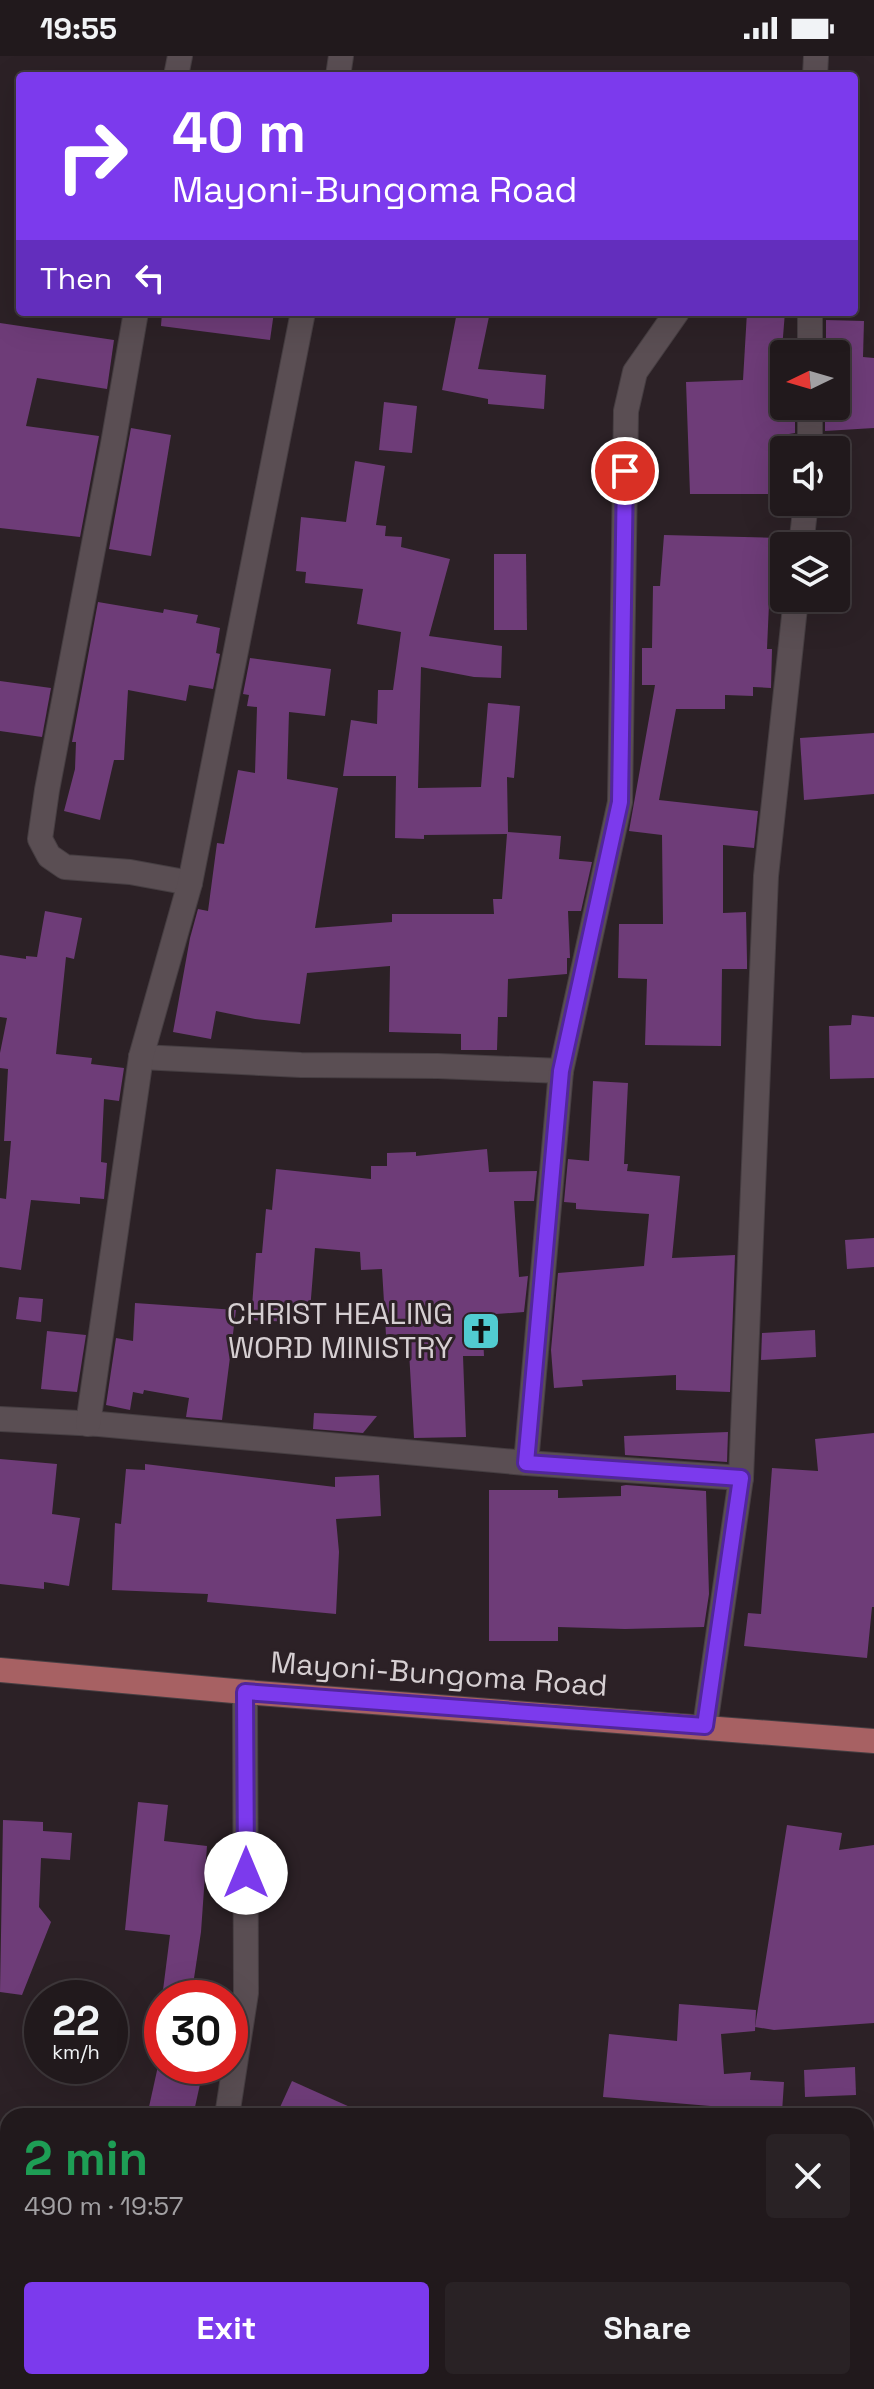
<!DOCTYPE html>
<html lang="en">
<head>
<meta charset="utf-8">
<style>
	:root { --surface:#21191c; --page:#292225; --text:#f1f3f6; --muted:#a2a0a3; --line:#3e383b; --accent:#7c3aed }
	body { margin:0; font-family:"Space Grotesk",sans-serif; background:var(--page); color:var(--text); height:100vh; display:flex; flex-direction:column; font-size:30px; white-space:nowrap }
	* { box-sizing:border-box; margin:0 }
	p { font-size:26px; color:var(--muted) }
	.icon { flex:none; width:44px; height:44px; fill:none; stroke:currentColor; stroke-width:2; stroke-linecap:round; stroke-linejoin:round }
	.map { position:relative; flex:1; overflow:hidden }
	.side { position:absolute; left:0px; top:2052px; width:874px; height:282px; display:flex; flex-direction:column; background:var(--surface); border-radius:24px 24px 0 0; box-shadow:0 8px 32px #0002,0 0 0 2px var(--line) }
	.side>* { flex:none }
	.hud { position:absolute; left:16px; top:16px; width:842px; height:244px; border-radius:8px; box-shadow:0 8px 32px #0002,0 0 0 2px var(--line); background:#7c3aed; color:#fff; overflow:hidden }
	.needle { width:52px; rotate:265deg }
	.buttons { position:absolute; left:770px; top:284px; display:grid; gap:16px }
	.buttons a { display:grid; place-items:center; width:80px; height:80px; border-radius:8px; background:var(--surface); box-shadow:0 8px 32px #0002,0 0 0 2px var(--line); font-size:40px }
	.speed { position:absolute; left:24px; top:1924px; display:flex; gap:16px; font-size:40px; font-weight:700; text-align:center }
	.speed>* { display:grid; place-content:center; width:104px; height:104px; border-radius:50%; background:var(--surface); box-shadow:0 8px 32px #0002,0 0 0 2px var(--line); line-height:1 }
	.speed small { font-size:20px; font-weight:400 }
	.speed .limit { border:12px solid #d22; background:#fff; color:#111 }
	.pin { position:absolute; display:grid; place-items:center; width:68px; height:68px; color:#fff; margin:-34px; border:4px solid #fff; border-radius:50%; box-shadow:0 2px 8px #0007 }
	.me { position:absolute; width:88px; margin:-44px; rotate:0deg; stroke-linejoin:round; filter:drop-shadow(0 0 6px #0008) }
	.turn { display:flex; align-items:center; gap:28px; height:168px; padding:0 24px; font-size:36px }
	.turn .icon { width:104px; height:104px; stroke-width:2.5 }
	.turn b { display:block; font-size:56px; line-height:68px }
	.then { display:flex; align-items:center; height:76px; padding:0 24px; background:#0003; gap:16px; font-size:30px }
	.round { display:grid; place-items:center; flex:none; width:84px; height:84px; border-radius:8px; background:var(--page) }
	.overview { display:flex; align-items:center; justify-content:space-between; height:136px; padding:0 24px }
	h1 { font-size:48px; font-weight:700; line-height:60px; color:#1e9e55 }
	.button { display:flex; gap:16px; margin-top:auto; padding:16px 24px }
	.button a { flex:1; height:92px; border-radius:8px; background:var(--accent); color:#fff; font-size:32px; font-weight:700; line-height:92px; text-align:center }
	.button a+a { background:var(--page); color:var(--text) }
	.status { display:flex; justify-content:space-between; align-items:center; height:56px; padding:0 40px; background:var(--surface); direction:ltr }
	.status svg { height:22px; fill:currentColor }
	.map>svg:first-child { display:block }
</style>
</head>
<body>
<div class="status"><b>19:55</b><svg viewBox="0 0 49 12"><path d="M0 12V9h3v3zM5 12V6h3v6zM10 12V3h3v9zM15 12V0h3v12zM26 1h20v11H26zM47 4h2v5h-2z"/></svg></div>
<div class="map">
<svg width="874" height="2333" viewBox="0 0 874 2333">
	<rect width="100%" height="100%" fill="#2c2126"/>
	<g fill="#6e3c78">
		<path d="M162,256H274L270,284L161,270Z"/>
		<path d="M457,256H490L478,313L546,319L544,353L488,348V343L442,334Z"/>
		<path d="M747,256H785L778,343H784V350H795V377L789,378L790,394H784V438H690L686,326L743,324Z"/>
		<path d="M826,264L864,265L863,301L874,302V372L825,375V350H836V298H826Z"/>
		<path d="M0,267L114,284L107,333L37,322L26,370L99,380L80,481L0,472Z"/>
		<path d="M384,346L417,350L412,397L379,394Z"/>
		<path d="M131,372L171,379L151,500L109,493Z"/>
		<path d="M355,405L385,410L376,469L386,470L385,480L402,481L401,491L450,503L429,580L502,590L501,622L474,621L421,611L418,732L481,731L488,647L520,650L514,722L507,721L508,776L561,780L559,803L592,806L581,855H568L570,902H567V918L508,923L507,961H498L497,994H461V978L389,976L390,910L307,917L300,968L255,963L216,955L211,983L173,976L190,882L198,853L208,855L217,787L224,788L238,714L255,717L257,651L247,650L249,639L243,638L250,602L331,613L325,660L289,656L287,723L338,732L315,872L392,866V858H494L493,843H502L507,778L424,779V783L395,782L396,720H343L351,664L377,668L378,634H393L401,576L357,568L363,533L305,527L306,516L296,515L301,461L346,466Z"/>
		<path d="M664,479L780,482L779,524H770L767,593H772L771,632L753,631V640L725,639V653H676L659,744L758,755L754,792L723,789V857L746,856L747,905V913H722L721,990L645,989L647,923L618,922L619,868H663L662,779L629,775L655,629H642V592H652L653,530H660Z"/>
		<path d="M494,498H526L527,574H494Z"/>
		<path d="M98,546L163,557L164,553L198,559L196,567L220,572L216,597L220,598L213,633L189,629L186,645L128,634L124,704H114L100,764L64,755L75,713L76,686H72Z"/>
		<path d="M0,625L51,632L42,681L0,675Z"/>
		<path d="M874,677V738L804,744L800,682Z"/>
		<path d="M45,855L82,862L74,903L66,901L56,998L92,1002L91,1008L124,1012L119,1045L104,1043L101,1106L107,1107L104,1143L80,1141V1148L31,1144L21,1214L0,1211V1142L6,1143L11,1085H4L8,1013L0,1012V997L7,962L0,961V899L26,903V900L37,901Z"/>
		<path d="M852,959L874,961V1022L830,1023L829,970L851,969Z"/>
		<path d="M593,1025L628,1027L624,1108H628L627,1115L680,1120L672,1202L735,1199L730,1336L676,1334V1319L582,1324L583,1330L554,1332L551,1294L558,1217L644,1210L649,1158L576,1153V1147L564,1146L568,1103L589,1105Z"/>
		<path d="M487,1093L489,1116L537,1115L534,1145H514L519,1221L528,1220L524,1256L482,1259L484,1300H463L466,1381L414,1382L408,1278L386,1279L382,1213L361,1214L360,1196L315,1192L310,1255L295,1254L294,1266L251,1264L256,1197H262L266,1153L272,1154L276,1113L371,1123V1110H387V1097L416,1096V1100Z"/>
		<path d="M874,1182V1211L847,1213L845,1184Z"/>
		<path d="M19,1241L43,1243L41,1266L16,1263Z"/>
		<path d="M135,1247L236,1254L222,1364L186,1361L189,1342L144,1334L143,1338L133,1336L130,1354L106,1349L116,1282L133,1285Z"/>
		<path d="M815,1274L816,1301L761,1304L762,1277Z"/>
		<path d="M47,1275L86,1279L77,1336L41,1333Z"/>
		<path d="M314,1357L377,1360L363,1377L313,1373Z"/>
		<path d="M728,1376L727,1406L625,1399L624,1380Z"/>
		<path d="M874,1377V1551H872L867,1602L744,1590L748,1557L761,1558L772,1412L818,1415L815,1383Z"/>
		<path d="M0,1403L57,1408L52,1458L80,1462L69,1530L44,1526V1533L0,1528Z"/>
		<path d="M145,1408L335,1431V1421L379,1419L381,1460L336,1463L339,1496L336,1558L207,1546L208,1538L112,1534L115,1467L121,1468L126,1413L145,1414Z"/>
		<path d="M626,1429L706,1435L709,1538L704,1571L625,1573L558,1571V1585H489V1434H558V1442L621,1440V1430Z"/>
		<path d="M138,1746L168,1749L164,1785L207,1790L201,1876L191,1942H162L170,1879L125,1874Z"/>
		<path d="M3,1764L43,1766V1775L72,1777L70,1804L41,1802L39,1851L51,1866L22,1939L0,1936Z"/>
		<path d="M787,1769L842,1777L839,1794L874,1789V1967L774,1974L755,1971Z"/>
		<path d="M679,1948L756,1954L755,1975L721,1978L724,2018L751,2016L750,2024L784,2026L782,2056L603,2041L609,1978L677,1985Z"/>
		<path d="M158,2010H204L193,2060H147Z"/>
		<path d="M855,2011L856,2039L805,2041L804,2014Z"/>
		<path d="M292,2025L370,2060H276Z"/>
	</g>
	<g fill="none" stroke-linecap="round" stroke-linejoin="round">
		<g stroke="#463e42" stroke-width="26">
			<g id="minor">
				<path d="M176,20L180,0"/>
				<path d="M338,20L341,0"/>
				<path d="M815,20L816,0"/>
				<path d="M136,256L113,388L47,734L40,783L49,800L65,811L130,816L190,827"/>
				<path d="M810,256V298"/>
				<path d="M810,350V394"/>
				<path d="M801,490L806,446"/>
				<path d="M141,1001L301,1009L438,1010L561,1015"/>
				<path d="M0,1363L99,1368L526,1407L561,1015L620,746L626,355L635,316L677,256"/>
				<path d="M88,1368L141,1001L190,827L303,256"/>
				<path d="M526,1407L741,1422"/>
				<path d="M705,1670L741,1422L766,820L796,542"/>
				<path d="M227,2060L246,1937L245,1636"/>
				<path d="M0,2206L8,2208"/>
				<path d="M438,2326L461,2333"/>
			</g>
		</g>
		<g stroke="#463e42" stroke-width="26">
			<path id="primary" d="M0,1614L245,1636L874,1685"/>
		</g>
		<use href="#minor" stroke="#5a4e53" stroke-width="24"/>
		<use href="#primary" stroke="#a76163" stroke-width="24"/>
	</g>
	<g fill="none" stroke-linecap="round" stroke-linejoin="round">
		<g stroke="#51269a" stroke-width="20">
			<path id="route" d="M246,1817L245,1636L705,1670L741,1422L526,1407L561,1015L620,746L625,415"/>
		</g>
		<use href="#route" stroke="#7c3aed" stroke-width="14"/>
	</g>
	<defs>
		<g id="church-square" transform="scale(2)"><rect x="-9" y="-9" width="18" height="18" rx="4" fill="#51ccd1" stroke="#2c2126"/><path d="M-1.2-6h2.4v3.5h3.3v2.4h-3.3V6h-2.4V-.1h-3.3v-2.4h3.3Z" fill="#111"/></g>
	</defs>
	<g fill-rule="evenodd">
		<use href="#church-square" x="481" y="1275"/>
	</g>
	<g text-anchor="middle" stroke-width="6" stroke-linejoin="round" paint-order="stroke">
		<g font-size="30" fill="#d6cfd2" stroke="#2c2126" text-anchor="end">
			<text x="453" y="1268">CHRIST HEALING<tspan x="453" dy="34">WORD MINISTRY</tspan></text>
		</g>
		<g font-size="30" fill="#d6cfd2" stroke="#2c2126">
			<text transform="translate(439 1618) rotate(4)" y="10">Mayoni-Bungoma Road</text>
		</g>
	</g>
</svg>
<div class="buttons">
<a><svg class="needle" viewBox="-14 -14 28 28"><path d="M0-13l5 13h-10z" fill="#e53935"/><path d="M0 13l5-13h-10z" fill="#a2a0a3"/></svg></a>
<a><svg class="icon" aria-label="sound" viewBox="0 0 24 24"><path d="M4 9h4l5-4v14l-5-4H4zM17 9q2 3 0 6"/></svg></a>
<a><svg class="icon" aria-label="layers" viewBox="0 0 24 24"><path d="M12 4l9 5-9 5-9-5zM3 14l9 5 9-5"/></svg></a>
</div>
<div class="speed"><div>22<small>km/h</small></div><div class="limit">30</div></div>
<div class="pin" style="left:625px;top:415px;background:#d93025"><svg class="icon" aria-label="arrive" viewBox="0 0 24 24"><path d="M6 21V4h12l-3 4 3 4H6"/></svg></div>
<svg class="me" style="left:246px;top:1817px" viewBox="-20 -20 40 40"><circle r="19" fill="#fff"/><path d="M0-13L10 11 0 6-10 11z" fill="#7c3aed"/></svg>
<div class="hud">
<div class="turn"><svg class="icon" aria-label="right" viewBox="0 0 24 24"><path d="M7 20v-9h11M14 6l5 5-5 5"/></svg><div><b>40 m</b>Mayoni-Bungoma Road</div></div>
<div class="then">Then<svg class="icon" aria-label="left" viewBox="0 0 24 24"><path d="M17 20v-9H6M10 6l-5 5 5 5"/></svg></div>
</div>
<section class="side">
<div class="overview"><div><h1>2 min</h1><p>490 m · 19:57</p></div><a class="round"><svg class="icon" aria-label="close" viewBox="0 0 24 24"><path d="M6 6l12 12M18 6L6 18"/></svg></a></div>
<div class="button"><a>Exit</a><a>Share</a></div>
</section>
</div>
</body>
</html>
